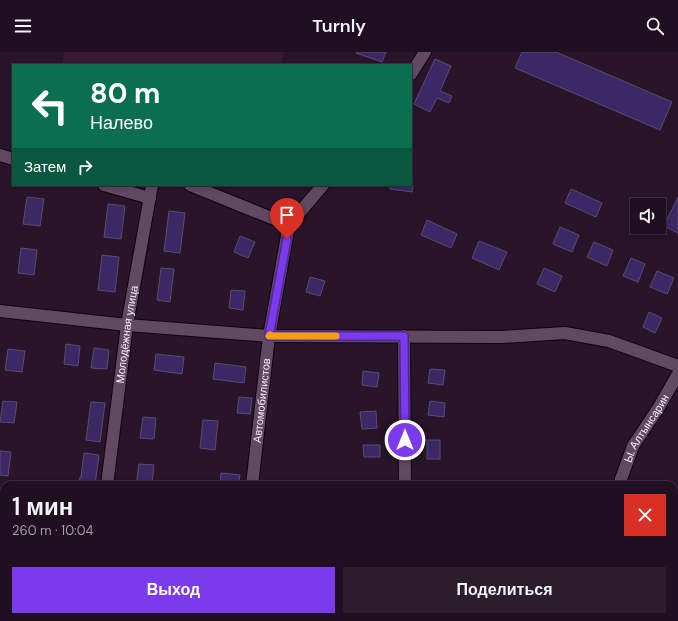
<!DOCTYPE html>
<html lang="ru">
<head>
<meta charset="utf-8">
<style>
	:root { --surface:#1f0f20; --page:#2c1d2d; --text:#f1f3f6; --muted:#a19ca5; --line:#3c2f3e; --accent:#7c3aed }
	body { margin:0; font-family:"DM Sans",sans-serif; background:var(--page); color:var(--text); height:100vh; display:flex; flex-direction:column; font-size:15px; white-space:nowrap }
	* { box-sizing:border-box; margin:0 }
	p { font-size:13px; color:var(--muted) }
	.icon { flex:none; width:22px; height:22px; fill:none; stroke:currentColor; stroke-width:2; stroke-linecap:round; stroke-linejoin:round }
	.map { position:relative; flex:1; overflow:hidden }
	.side { position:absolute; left:0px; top:429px; width:678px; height:140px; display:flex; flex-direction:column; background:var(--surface); border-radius:12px 12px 0 0; box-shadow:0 2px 6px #0003,0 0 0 1px var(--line) }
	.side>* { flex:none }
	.hud { position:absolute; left:12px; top:12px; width:400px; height:122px; border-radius:0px; box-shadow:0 2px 6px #0003,0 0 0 1px var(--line); background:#0b6e4f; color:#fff; overflow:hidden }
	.controls { position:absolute; left:630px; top:146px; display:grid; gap:8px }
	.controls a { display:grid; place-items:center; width:36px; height:36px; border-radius:0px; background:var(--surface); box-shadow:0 2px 6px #0003,0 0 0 1px var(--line); font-size:20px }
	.pin { position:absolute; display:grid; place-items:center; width:34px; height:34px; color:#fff; margin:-41px -17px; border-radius:50% 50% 50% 0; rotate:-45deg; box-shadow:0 0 4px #0007 }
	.pin .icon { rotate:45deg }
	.me { position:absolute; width:44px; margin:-22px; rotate:0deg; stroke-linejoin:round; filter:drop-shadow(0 0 3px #0008) }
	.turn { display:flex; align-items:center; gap:14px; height:84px; padding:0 12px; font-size:18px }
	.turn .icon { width:52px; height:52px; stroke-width:2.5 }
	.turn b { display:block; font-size:28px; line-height:34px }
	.then { display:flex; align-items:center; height:38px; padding:0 12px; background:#0003; gap:8px; font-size:15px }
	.round { display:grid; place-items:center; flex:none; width:42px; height:42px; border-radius:0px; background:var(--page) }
	.head { display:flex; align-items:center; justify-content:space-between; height:68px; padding:0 12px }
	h1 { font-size:24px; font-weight:600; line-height:30px }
	.action { display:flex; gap:8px; margin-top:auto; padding:8px 12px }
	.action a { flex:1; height:46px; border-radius:0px; background:var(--accent); color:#fff; font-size:16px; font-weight:600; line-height:46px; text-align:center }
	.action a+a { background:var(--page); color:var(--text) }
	header { display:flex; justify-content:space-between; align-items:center; height:52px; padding:0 12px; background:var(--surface); font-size:18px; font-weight:600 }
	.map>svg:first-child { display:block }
</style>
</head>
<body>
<header><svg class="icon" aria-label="menu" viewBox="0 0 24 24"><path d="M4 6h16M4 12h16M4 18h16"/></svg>Turnly<svg class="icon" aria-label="search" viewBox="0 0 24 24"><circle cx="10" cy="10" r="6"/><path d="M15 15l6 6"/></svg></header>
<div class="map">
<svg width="678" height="569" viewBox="0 0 678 569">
	<rect width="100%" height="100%" fill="#29142a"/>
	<path fill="#351b36" d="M64,0H284L282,13H62Z"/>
	<g fill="#3b2864" stroke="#564e6d">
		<path d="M357,0H386L382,10L356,1Z"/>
		<path d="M522,0H556L672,50L660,78L515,16Z"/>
		<path d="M435,7L451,14L440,39L452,44L449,51L437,46L430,60L414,52Z"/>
		<path d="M390,133H413L412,140L390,137Z"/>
		<path d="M571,137L602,151L596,165L565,151Z"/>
		<path d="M27,145L44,147L40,174L23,172Z"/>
		<path d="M678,145V181L664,174Z"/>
		<path d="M108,152L125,154L121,187L104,185Z"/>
		<path d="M169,159L185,161L180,201L164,199Z"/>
		<path d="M427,168L457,182L451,196L421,183Z"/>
		<path d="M560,175L579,183L572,200L553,192Z"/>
		<path d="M240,184L255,190L248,206L234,200Z"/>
		<path d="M479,189L507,200L499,218L472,206Z"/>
		<path d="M594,190L613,198L607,214L587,205Z"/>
		<path d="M21,196L37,198L34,223L18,221Z"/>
		<path d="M102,203L119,205L115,240L98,238Z"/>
		<path d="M631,206L645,212L638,230L623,224Z"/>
		<path d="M161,216L174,217L170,250L157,248Z"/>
		<path d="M544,216L562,224L555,240L537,232Z"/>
		<path d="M657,219L674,226L667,242L650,235Z"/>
		<path d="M310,225L325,229L320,244L306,240Z"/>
		<path d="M231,238L245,239L243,258L229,256Z"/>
		<path d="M649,260L662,266L655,281L643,275Z"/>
		<path d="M66,292L80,294L78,314L64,312Z"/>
		<path d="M94,296L109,298L107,317L91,316Z"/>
		<path d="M8,297L25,299L22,320L5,318Z"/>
		<path d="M156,302L184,305L182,322L154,318Z"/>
		<path d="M215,311L246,315L244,331L213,327Z"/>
		<path d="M430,317L445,318L443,333L428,331Z"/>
		<path d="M363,319L379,321L377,335L362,333Z"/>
		<path d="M239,345L252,346L250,362L237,361Z"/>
		<path d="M3,349L17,350L14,371L0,370Z"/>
		<path d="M430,349L445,351L444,365L428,363Z"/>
		<path d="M91,350L105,351L100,390L86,388Z"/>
		<path d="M376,359L377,376L362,377L360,360Z"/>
		<path d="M143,365L156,366L154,387L140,386Z"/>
		<path d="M203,368L218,369L215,398L200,396Z"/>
		<rect x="427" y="388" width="13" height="19"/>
		<path d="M363,393H380V405H364Z"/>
		<path d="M0,399L11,400L8,424L0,423Z"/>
		<path d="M84,401L99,403L95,433H79L80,425H81Z"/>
		<path d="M139,412L154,413L152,433H136Z"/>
		<path d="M221,421L240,423L238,433H220Z"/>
	</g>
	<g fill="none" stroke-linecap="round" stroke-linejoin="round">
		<g stroke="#110212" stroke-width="14">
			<g id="minor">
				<path d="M411,22L425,0"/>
				<path d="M0,103L13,107"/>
				<path d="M104,133L150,146"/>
				<path d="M190,133L289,173"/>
				<path d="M0,259L127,273L269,284L502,285L565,281L609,289L678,314"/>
				<path d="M404,284L405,433"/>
				<path id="s1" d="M107,433L127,273L152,133"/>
				<path id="s2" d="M252,433L269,284L289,173L323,133"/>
				<path id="s3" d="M621,433V427L633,394L659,355L678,322"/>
				<path d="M406,565V569"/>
				<path d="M610,565L611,569"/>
				<path d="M94,569V565"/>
				<path d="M237,569V565"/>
				<path d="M583,569L586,565"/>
			</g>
		</g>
		<use href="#minor" stroke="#614962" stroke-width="12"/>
	</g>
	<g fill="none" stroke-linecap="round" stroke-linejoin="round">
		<g stroke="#51269a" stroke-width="10">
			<path id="route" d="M287,187L269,284H404L405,388"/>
		</g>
		<use href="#route" stroke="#7c3aed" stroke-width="7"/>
		<path stroke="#f59e0b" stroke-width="7" d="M270,283L269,284H336"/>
	</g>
	<g text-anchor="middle" stroke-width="3" stroke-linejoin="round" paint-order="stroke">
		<g font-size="11" fill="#faebfa" stroke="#1f0b20">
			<text dy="4" stroke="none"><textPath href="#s1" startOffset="152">Молодёжная улица</textPath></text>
			<text dy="4" stroke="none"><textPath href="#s2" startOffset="85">Автомобилистов</textPath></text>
			<text dy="4" stroke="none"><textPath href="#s3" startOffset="63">Ы. Алтынсарин</textPath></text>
		</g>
	</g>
</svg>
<div class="controls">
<a><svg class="icon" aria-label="sound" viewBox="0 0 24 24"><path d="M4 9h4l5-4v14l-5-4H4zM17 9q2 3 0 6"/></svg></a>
</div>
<div class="pin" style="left:287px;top:187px;background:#d93025"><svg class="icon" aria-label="arrive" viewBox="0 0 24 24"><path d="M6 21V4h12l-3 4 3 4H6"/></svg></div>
<svg class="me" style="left:405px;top:388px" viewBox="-20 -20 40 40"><circle r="17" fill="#7c3aed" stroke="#fff" stroke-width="3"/><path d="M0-11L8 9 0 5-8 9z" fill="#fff"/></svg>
<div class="hud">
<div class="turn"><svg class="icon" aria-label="left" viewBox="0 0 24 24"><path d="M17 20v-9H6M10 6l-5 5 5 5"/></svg><div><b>80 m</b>Налево</div></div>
<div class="then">Затем<svg class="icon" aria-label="right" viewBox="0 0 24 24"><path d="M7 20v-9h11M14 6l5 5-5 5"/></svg></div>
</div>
<section class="side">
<div class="head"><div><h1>1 мин</h1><p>260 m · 10:04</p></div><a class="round" style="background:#d93025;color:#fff"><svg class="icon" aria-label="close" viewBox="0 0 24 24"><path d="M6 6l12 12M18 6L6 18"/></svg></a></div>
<div class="action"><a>Выход</a><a>Поделиться</a></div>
</section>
</div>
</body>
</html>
